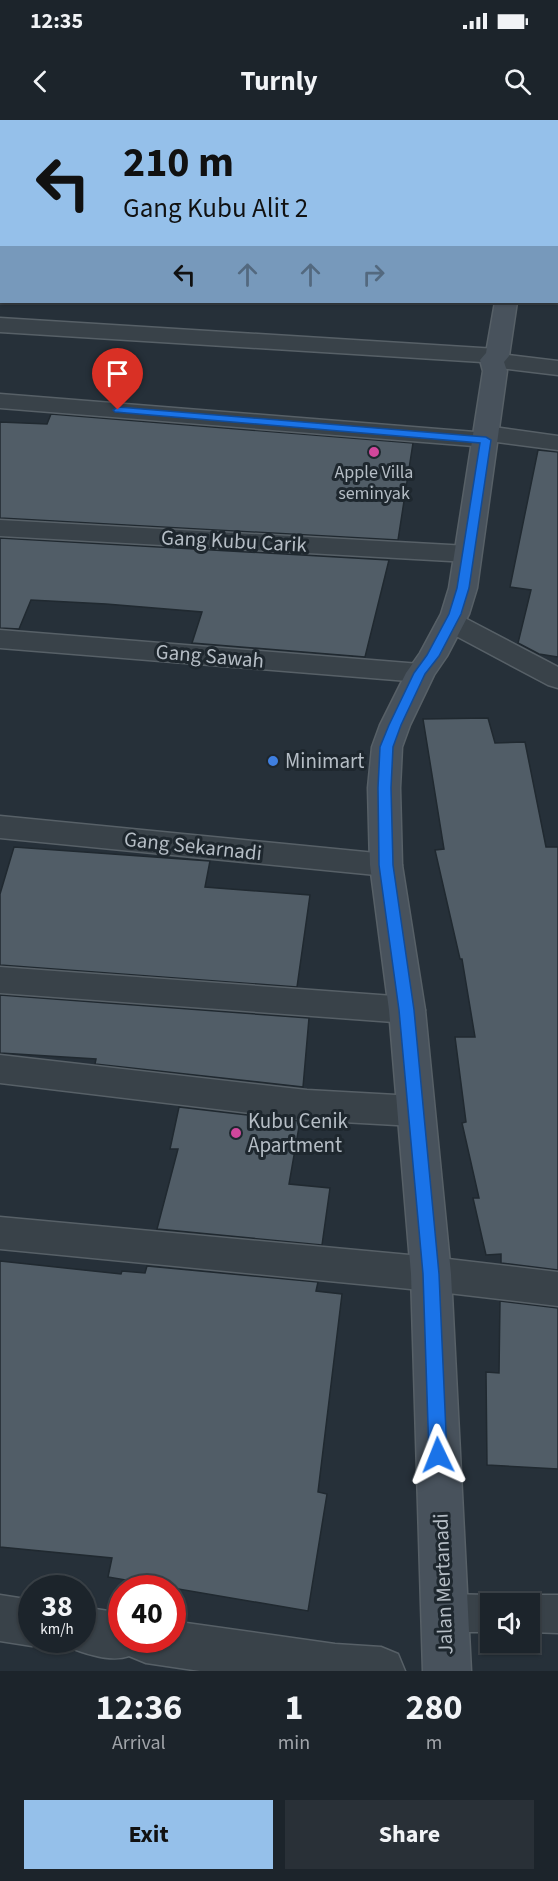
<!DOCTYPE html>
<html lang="en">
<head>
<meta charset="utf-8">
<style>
	:root { --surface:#1c242b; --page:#293037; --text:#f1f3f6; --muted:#a0a4a9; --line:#3a4147; --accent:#95c0ea }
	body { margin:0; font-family:"Source Sans 3",sans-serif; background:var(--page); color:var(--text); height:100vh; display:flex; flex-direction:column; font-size:22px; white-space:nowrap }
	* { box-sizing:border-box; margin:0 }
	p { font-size:20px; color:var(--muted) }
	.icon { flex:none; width:33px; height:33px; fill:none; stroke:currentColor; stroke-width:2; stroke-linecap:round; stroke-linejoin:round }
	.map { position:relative; height:1551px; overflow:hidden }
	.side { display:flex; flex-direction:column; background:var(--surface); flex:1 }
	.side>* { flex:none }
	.guide { position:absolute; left:0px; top:0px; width:558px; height:183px; box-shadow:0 2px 4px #0004,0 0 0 2px var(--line); background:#95c0ea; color:#111; overflow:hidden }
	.controls { position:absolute; left:480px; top:1473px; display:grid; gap:12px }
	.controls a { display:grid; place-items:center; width:60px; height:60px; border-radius:0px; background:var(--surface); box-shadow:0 2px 4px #0004,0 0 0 2px var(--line); font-size:30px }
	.speed { position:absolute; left:18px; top:1455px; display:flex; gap:12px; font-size:30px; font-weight:700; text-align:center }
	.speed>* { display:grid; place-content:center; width:78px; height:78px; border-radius:50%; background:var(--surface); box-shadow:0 2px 4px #0004,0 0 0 2px var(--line); line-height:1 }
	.speed small { font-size:15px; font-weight:400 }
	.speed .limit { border:9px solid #d22; background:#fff; color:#111 }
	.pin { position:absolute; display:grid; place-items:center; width:51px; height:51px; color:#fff; margin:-62px -26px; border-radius:50% 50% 50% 0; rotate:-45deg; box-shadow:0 0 6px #0007 }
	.pin .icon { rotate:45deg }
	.me { position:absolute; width:66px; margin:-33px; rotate:358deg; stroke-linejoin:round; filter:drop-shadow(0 0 4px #0008) }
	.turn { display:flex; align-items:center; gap:21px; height:126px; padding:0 24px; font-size:27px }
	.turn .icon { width:78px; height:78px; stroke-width:2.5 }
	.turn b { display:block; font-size:42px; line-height:51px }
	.lanes { display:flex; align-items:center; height:57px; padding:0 24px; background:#0003; justify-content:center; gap:30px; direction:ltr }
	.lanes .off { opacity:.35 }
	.eta { display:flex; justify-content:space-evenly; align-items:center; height:102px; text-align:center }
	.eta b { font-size:36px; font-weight:700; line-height:42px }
	.primary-button { display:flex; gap:12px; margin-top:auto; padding:12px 24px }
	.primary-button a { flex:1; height:69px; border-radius:0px; background:var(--accent); color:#111; font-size:24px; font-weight:700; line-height:69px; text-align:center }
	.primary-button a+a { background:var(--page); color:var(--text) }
	.status { display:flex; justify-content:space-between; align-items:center; height:42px; padding:0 30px; background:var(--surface); direction:ltr }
	.status svg { height:16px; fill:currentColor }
	header { display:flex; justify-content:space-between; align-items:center; height:78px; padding:0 24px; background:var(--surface); font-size:27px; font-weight:700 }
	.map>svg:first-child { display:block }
</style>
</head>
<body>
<div class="status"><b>12:35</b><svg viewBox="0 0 49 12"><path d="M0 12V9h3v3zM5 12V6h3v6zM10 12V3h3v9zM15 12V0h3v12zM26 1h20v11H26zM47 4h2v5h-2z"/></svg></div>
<header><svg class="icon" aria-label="back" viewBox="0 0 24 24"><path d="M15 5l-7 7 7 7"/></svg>Turnly<svg class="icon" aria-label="search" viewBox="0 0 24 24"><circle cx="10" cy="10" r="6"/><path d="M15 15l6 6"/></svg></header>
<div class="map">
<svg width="558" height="1551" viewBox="0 0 558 1551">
	<rect width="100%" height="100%" fill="#263039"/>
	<g fill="#515d67" stroke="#202930" stroke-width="1.5">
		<path d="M51,294L413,323L398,420L0,398V302L47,304Z"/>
		<path d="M538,330L558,332V537L539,534L518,523L531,470L510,467Z"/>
		<path d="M0,418L389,440L365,537L192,523L202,492L106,484L31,480L19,509L0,508Z"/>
		<path d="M488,598L495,623L525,622L546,727H558V1150L501,1143V1134L486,1135L473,1078H479L462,1003L466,1002L455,917H475L462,839H460L435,730L444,729L423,599Z"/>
		<path d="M14,727L210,741L205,767L310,775L297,867L0,845V774Z"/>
		<path d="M0,875L309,898L303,967L95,944L96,939L0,933Z"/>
		<path d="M179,987L300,1001L289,1064L330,1068L322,1125L157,1109L178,1029H170Z"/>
		<path d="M0,1141L121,1154L122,1151L145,1153L147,1146L318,1162L316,1171L342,1174L318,1372L327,1374L308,1491L108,1457L112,1438L0,1427Z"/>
		<path d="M500,1181L558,1188V1349L487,1345L486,1252L499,1253Z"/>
	</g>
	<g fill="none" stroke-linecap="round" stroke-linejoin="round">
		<g stroke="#576067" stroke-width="3">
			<g id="lane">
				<rect x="556" y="93" width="2" height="11"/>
				<path d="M444,1474L490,1475L504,1484H490V1512H444L431,1506L425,1493L431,1480Z"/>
				<path d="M530,1475H558V1513L530,1512V1484H516Z"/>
			</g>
		</g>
		<g stroke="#576067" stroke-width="3">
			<g id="street">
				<rect x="0" y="30" width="2" height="12"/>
				<rect x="0" y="130" width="2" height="12"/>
				<path d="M0,198L497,229L505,231L508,235L558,241V255L492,247L482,242L0,212Z"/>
				<path d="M0,274L475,312L477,308L486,306L558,316V330L497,322L495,325L486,327L0,288Z"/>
				<path d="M0,400L468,426L477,428L481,434L477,440L468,442L0,416Z"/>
				<path d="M451,494L461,496L558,547V568L548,565L441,508L437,502L441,496Z"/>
				<path d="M0,510L420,544L430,547L434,553L430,559L420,562L0,528Z"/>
				<path d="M0,696L386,734L397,737L402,745L397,753L386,756L0,718Z"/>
				<path d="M0,847L407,877L419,881L425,890L419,899L407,903L0,873Z"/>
				<path d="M0,935L307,970L414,976L427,981L432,991L427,1001L414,1006L307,1000L0,963Z"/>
				<path d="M0,1097L431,1137L558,1152V1186L431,1171L0,1129Z"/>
				<path d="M0,1475L32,1480V1520H48L32,1526L0,1521Z"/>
				<path d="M82,1487L122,1493V1520H172V1501L335,1524L381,1527L398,1534L405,1551H200L146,1543L129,1536C111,1543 83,1533 66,1526L63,1520H82Z"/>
			</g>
		</g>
		<g stroke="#576067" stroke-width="3">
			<g id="secondary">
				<rect x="524" y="0" width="18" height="2"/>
				<path d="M495,182H517L509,236L504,242L507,251L477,468L469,494L447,536L434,555L410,605L402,627L400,668L402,745L425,890L451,1154L471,1551H423L411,1154L389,890L370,745L368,668L372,627L380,605L406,553L420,533L441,494L449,468L483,251L480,240L486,233Z"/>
			</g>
		</g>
		<use href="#lane" fill="#394249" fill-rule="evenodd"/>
		<use href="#street" fill="#394249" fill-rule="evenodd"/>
		<use href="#secondary" fill="#48525c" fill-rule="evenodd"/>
	</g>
	<path fill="#1a73e8" stroke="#114b97" stroke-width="1.5" d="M118,287L486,317L491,320L469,468L461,494L439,536L425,554L401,605L393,627L391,668L393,745L414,890L439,1154L447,1335L444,1341L438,1343L432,1341L429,1335L423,1154L399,890L379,745L378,668L380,627L389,605L414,553L427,535L449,494L457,468L480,323L115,292L113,290Z"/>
	<g fill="#d1479c" stroke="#1e272e" stroke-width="2">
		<circle cx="374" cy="332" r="6"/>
		<circle cx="236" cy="1013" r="6"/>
	</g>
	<circle fill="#3f7fe0" stroke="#1e272e" stroke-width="2" cx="273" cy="641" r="6"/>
	<g text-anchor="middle" stroke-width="6" stroke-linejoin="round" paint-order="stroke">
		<g font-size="18" fill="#b5bdc5" stroke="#1e272e">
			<text x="374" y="358">Apple Villa<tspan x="374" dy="21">seminyak</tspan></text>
		</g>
		<g font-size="21" fill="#b5bdc5" stroke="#1e272e">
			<text transform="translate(234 421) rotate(3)" y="7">Gang Kubu Carik</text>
			<text transform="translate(210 536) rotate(5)" y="7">Gang Sawah</text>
			<text transform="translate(193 726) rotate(6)" y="7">Gang Sekarnadi</text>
			<text transform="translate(443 1464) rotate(-92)" y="7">Jalan Mertanadi</text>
		</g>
		<g font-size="21" fill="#b5bdc5" stroke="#1e272e" text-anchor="start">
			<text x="285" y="648">Minimart</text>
			<text x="248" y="1008">Kubu Cenik<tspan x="248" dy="24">Apartment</tspan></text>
		</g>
	</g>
</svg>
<div class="controls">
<a><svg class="icon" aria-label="sound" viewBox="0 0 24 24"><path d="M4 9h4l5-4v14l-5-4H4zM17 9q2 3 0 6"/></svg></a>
</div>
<div class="speed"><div>38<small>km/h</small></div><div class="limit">40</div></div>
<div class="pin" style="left:118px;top:290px;background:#d93025"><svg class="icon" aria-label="arrive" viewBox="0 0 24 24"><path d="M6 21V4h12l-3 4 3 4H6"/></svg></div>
<svg class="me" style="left:438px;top:1335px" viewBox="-20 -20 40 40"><path d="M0-17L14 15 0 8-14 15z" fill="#1a73e8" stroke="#fff" stroke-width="4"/></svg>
<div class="guide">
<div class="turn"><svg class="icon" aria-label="left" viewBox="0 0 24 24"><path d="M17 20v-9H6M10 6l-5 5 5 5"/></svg><div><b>210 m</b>Gang Kubu Alit 2</div></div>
<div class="lanes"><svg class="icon" aria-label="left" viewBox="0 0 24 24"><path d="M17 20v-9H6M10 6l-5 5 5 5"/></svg><svg class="icon off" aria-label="ahead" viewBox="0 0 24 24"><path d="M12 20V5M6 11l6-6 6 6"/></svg><svg class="icon off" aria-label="ahead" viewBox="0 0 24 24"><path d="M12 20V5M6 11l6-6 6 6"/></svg><svg class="icon off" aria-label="right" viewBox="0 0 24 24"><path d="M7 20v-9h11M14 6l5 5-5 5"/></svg></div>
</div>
</div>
<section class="side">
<div class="eta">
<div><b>12:36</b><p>Arrival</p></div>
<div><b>1</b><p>min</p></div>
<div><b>280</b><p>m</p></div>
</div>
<div class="primary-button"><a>Exit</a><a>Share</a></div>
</section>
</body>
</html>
